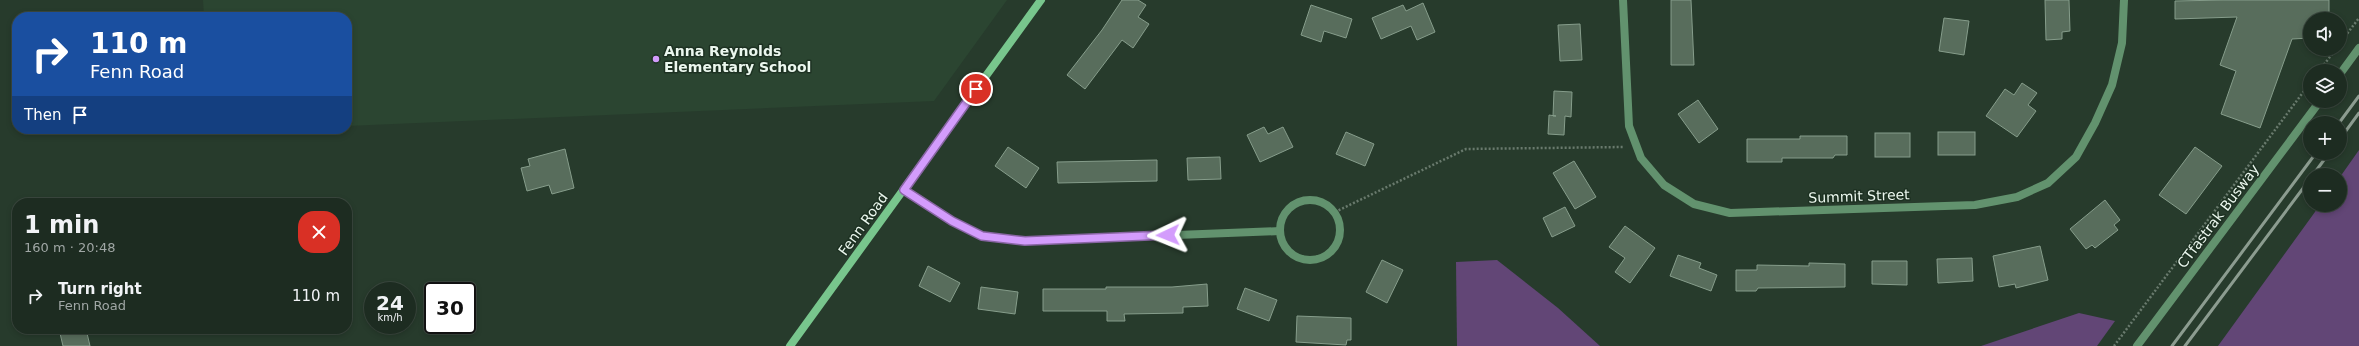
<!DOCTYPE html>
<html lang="en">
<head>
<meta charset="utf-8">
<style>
	:root { --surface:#1d2c21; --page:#2a382e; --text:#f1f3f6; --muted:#a0a7a5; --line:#3b483f }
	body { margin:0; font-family:"DejaVu Sans",sans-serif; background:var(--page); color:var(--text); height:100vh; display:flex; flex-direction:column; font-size:15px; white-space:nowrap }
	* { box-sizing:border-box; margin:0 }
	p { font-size:13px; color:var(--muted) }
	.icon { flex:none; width:22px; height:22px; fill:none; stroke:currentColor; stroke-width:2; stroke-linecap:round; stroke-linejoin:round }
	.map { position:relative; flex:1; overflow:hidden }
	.panel { position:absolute; left:12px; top:198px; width:340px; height:136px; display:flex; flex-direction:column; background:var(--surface); border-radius:16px; box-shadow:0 2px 6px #0003,0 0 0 1px var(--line) }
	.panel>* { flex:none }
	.top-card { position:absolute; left:12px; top:12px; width:340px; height:122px; border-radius:16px; box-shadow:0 2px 6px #0003,0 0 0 1px var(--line); background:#1a4fa0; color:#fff; overflow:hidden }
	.tools { position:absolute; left:2303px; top:12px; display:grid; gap:8px }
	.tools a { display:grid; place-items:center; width:44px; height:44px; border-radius:50%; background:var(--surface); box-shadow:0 2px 6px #0003,0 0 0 1px var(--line); font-size:20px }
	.speed { position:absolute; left:364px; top:282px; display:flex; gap:8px; font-size:20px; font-weight:700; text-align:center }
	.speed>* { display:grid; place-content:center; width:52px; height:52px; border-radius:50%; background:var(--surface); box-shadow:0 2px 6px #0003,0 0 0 1px var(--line); line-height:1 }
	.speed small { font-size:10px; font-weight:400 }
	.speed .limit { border:2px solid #111; border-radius:6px; background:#fff; color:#111 }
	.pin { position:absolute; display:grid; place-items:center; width:34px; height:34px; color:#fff; margin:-17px; border:2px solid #fff; border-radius:50%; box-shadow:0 1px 4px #0007 }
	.me { position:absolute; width:44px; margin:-22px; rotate:268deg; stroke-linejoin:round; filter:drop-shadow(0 0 3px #0008) }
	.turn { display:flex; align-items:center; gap:14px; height:84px; padding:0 12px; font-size:18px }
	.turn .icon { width:52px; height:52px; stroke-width:2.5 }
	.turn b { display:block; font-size:28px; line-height:34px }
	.then { display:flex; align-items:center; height:38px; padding:0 12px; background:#0003; gap:8px; font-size:15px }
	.round { display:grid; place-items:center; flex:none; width:42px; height:42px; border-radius:16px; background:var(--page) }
	.summary { display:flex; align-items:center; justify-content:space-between; height:68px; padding:0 12px }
	h1 { font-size:24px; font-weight:600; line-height:30px }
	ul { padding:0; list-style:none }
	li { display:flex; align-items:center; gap:12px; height:60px; padding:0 12px }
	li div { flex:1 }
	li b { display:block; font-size:15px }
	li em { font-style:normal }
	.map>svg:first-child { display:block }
</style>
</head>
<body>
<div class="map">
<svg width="2359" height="346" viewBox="0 0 2359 346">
	<rect width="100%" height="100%" fill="#273b2c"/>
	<g fill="#2b4531">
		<path d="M203,0H1007L934,101L347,126V17H204Z"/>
		<path d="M208,129H289L208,133Z"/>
	</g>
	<g fill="#624676">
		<path d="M2359,150V346H2218L2320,205H2340V177Z"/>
		<path d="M1497,260L1558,308L1600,346H1457L1456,262Z"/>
		<path d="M2079,313L2115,321L2097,346H1981Z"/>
	</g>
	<g fill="#586d5c" stroke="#869d8b">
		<path d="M1122,0H1138L1146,5L1138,17L1149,24L1133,48L1122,40L1085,89L1067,75L1102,30Z"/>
		<path d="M1671,0H1691L1694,65H1671Z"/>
		<path d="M2045,0H2069L2070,31L2062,32V39L2046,40Z"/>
		<path d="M2224,0H2329V19H2310V38L2292,39L2260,128L2221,114L2236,71L2220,65L2237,17L2175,19V1Z"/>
		<path d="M1423,3L1435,32L1417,40L1411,26L1381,39L1372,18L1403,5L1406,11Z"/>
		<path d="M1311,5L1352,19L1346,38L1324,31L1321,42L1301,35Z"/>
		<path d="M1944,18L1969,21L1964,55L1939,51Z"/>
		<path d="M1580,24L1582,60L1560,61L1558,25Z"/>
		<path d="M2022,83L2037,93L2028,105L2036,111L2017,137L1986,116L2005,89L2014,95Z"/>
		<path d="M1554,91L1572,92L1571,117L1565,116L1564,135L1548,134L1549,115L1556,116H1553Z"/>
		<path d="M1698,100L1718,129L1699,143L1678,114Z"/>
		<path d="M1264,127L1268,134L1283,127L1293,147L1260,162L1247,135Z"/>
		<path d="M1346,132L1374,144L1365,166L1336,154Z"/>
		<rect x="1938" y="132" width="37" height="23"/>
		<rect x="1875" y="133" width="35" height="24"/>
		<path d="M1800,136H1847V155H1835L1833,158H1782V162H1747V139H1800Z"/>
		<path d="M1008,147L1039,168L1026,188L995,166Z"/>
		<path d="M2195,147L2222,166L2186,214L2159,195Z"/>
		<path d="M565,149L574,188L552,194L549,185L527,191L521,168L530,166L528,159Z"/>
		<path d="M1220,157L1221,179L1188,180L1187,158Z"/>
		<path d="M1157,160V181L1058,183L1057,162Z"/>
		<path d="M1574,161L1596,197L1575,209L1553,173Z"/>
		<path d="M2105,200L2120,220L2114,225L2118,230L2095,248L2092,245L2086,249L2070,229Z"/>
		<path d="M1565,207L1575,226L1552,237L1543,218Z"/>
		<path d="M1625,226L1655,248L1630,283L1615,272L1625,258L1609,247Z"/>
		<path d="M2040,246L2048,280L2016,288L2015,284L1999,287L1993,256Z"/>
		<path d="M1678,255L1701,263L1699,268L1717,275L1711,291L1670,276Z"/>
		<path d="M1972,258L1973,281L1938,283L1937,259Z"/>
		<path d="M1382,260L1403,270L1387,303L1366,292Z"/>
		<path d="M1872,261H1907V285L1872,284Z"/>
		<path d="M1809,263L1845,264V287L1758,288L1756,291H1736V270H1757V265L1809,266Z"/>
		<path d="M928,266L960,283L950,302L919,286Z"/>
		<path d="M1207,284L1208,306L1183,307V313L1124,314L1125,321H1107V311H1043V289H1106V287H1172Z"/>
		<path d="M981,287L1018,292L1015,314L978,309Z"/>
		<path d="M1245,288L1277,300L1269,321L1237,309Z"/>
		<path d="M1297,316L1351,318V340H1347L1346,345L1296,342Z"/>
		<path d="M59,329H86L90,346H63Z"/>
	</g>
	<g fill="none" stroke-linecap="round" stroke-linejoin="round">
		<g stroke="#697a6d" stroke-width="2.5" stroke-dasharray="2 2" stroke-linecap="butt">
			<path d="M2340,43L2359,18"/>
			<path d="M2319,71L2336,49"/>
			<path d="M1335,212L1466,149L1624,147"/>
			<path d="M2114,346L2310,83"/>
		</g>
		<g stroke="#62926e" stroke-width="8">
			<path d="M2340,74L2359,48"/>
			<path d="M2137,346L2320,101"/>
		</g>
		<g stroke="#62926e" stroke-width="8">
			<path d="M1623,0L1629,126L1641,158L1664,185L1694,204L1730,213L1975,205L2017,197L2048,183L2076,157L2095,123L2112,85L2122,43L2124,0"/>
			<path d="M904,190L952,221L982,236L1025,241L1280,231"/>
			<circle cx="1310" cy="230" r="30"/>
		</g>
		<path stroke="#78c68d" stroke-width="8" d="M790,346L1041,0"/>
		<g stroke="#8c9c90" stroke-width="3">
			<path d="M2339,123L2359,96"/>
			<path d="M2340,139L2359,113"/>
			<path d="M2313,175L2329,153"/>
			<path d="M2172,346L2316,153"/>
			<path d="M2185,346L2310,179"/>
		</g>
	</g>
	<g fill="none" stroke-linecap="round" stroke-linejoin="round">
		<g stroke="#8965a4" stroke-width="10">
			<path id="route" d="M976,89L904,190L952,221L982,236L1025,241L1168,235"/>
		</g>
		<use href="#route" stroke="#d39cfc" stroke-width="7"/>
	</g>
	<circle fill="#d39cfc" stroke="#1d3122" stroke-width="1.5" cx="656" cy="59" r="4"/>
	<g text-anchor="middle" stroke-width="3" stroke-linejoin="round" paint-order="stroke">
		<g font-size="14" font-weight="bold" fill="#ebf7ee" stroke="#1d3122" text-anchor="start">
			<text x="664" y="56">Anna Reynolds<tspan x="664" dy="16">Elementary School</tspan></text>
		</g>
		<g font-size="14" fill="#ebf7ee" stroke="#1d3122">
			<text transform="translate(1859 196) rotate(-2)" y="5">Summit Street</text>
			<text transform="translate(2218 216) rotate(-53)" y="5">CTfastrak Busway</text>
			<text transform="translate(863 224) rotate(-54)" y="5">Fenn Road</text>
		</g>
	</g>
</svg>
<div class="tools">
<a><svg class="icon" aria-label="sound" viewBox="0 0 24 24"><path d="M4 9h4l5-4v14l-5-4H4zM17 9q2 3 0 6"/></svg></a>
<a><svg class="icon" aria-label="layers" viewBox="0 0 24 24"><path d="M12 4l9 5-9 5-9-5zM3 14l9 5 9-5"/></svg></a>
<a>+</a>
<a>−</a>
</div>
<div class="speed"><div>24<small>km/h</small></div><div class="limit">30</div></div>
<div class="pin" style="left:976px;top:89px;background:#d93025"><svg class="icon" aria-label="arrive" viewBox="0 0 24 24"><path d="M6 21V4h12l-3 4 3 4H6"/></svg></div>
<svg class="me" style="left:1168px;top:235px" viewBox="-20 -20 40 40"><path d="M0-17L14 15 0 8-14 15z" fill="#d39cfc" stroke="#fff" stroke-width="4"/></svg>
<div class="top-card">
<div class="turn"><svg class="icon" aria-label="right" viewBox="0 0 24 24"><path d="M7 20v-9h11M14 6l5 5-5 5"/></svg><div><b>110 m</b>Fenn Road</div></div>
<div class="then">Then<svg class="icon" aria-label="arrive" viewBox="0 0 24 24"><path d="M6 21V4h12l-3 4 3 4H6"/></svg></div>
</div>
<section class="panel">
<div class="summary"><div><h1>1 min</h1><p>160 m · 20:48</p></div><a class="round" style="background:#d93025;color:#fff"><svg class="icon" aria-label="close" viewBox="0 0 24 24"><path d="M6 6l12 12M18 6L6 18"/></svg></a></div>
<ul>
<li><svg class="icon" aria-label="right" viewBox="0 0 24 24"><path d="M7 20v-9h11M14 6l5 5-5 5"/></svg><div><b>Turn right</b><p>Fenn Road</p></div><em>110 m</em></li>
</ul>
</section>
</div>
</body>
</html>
